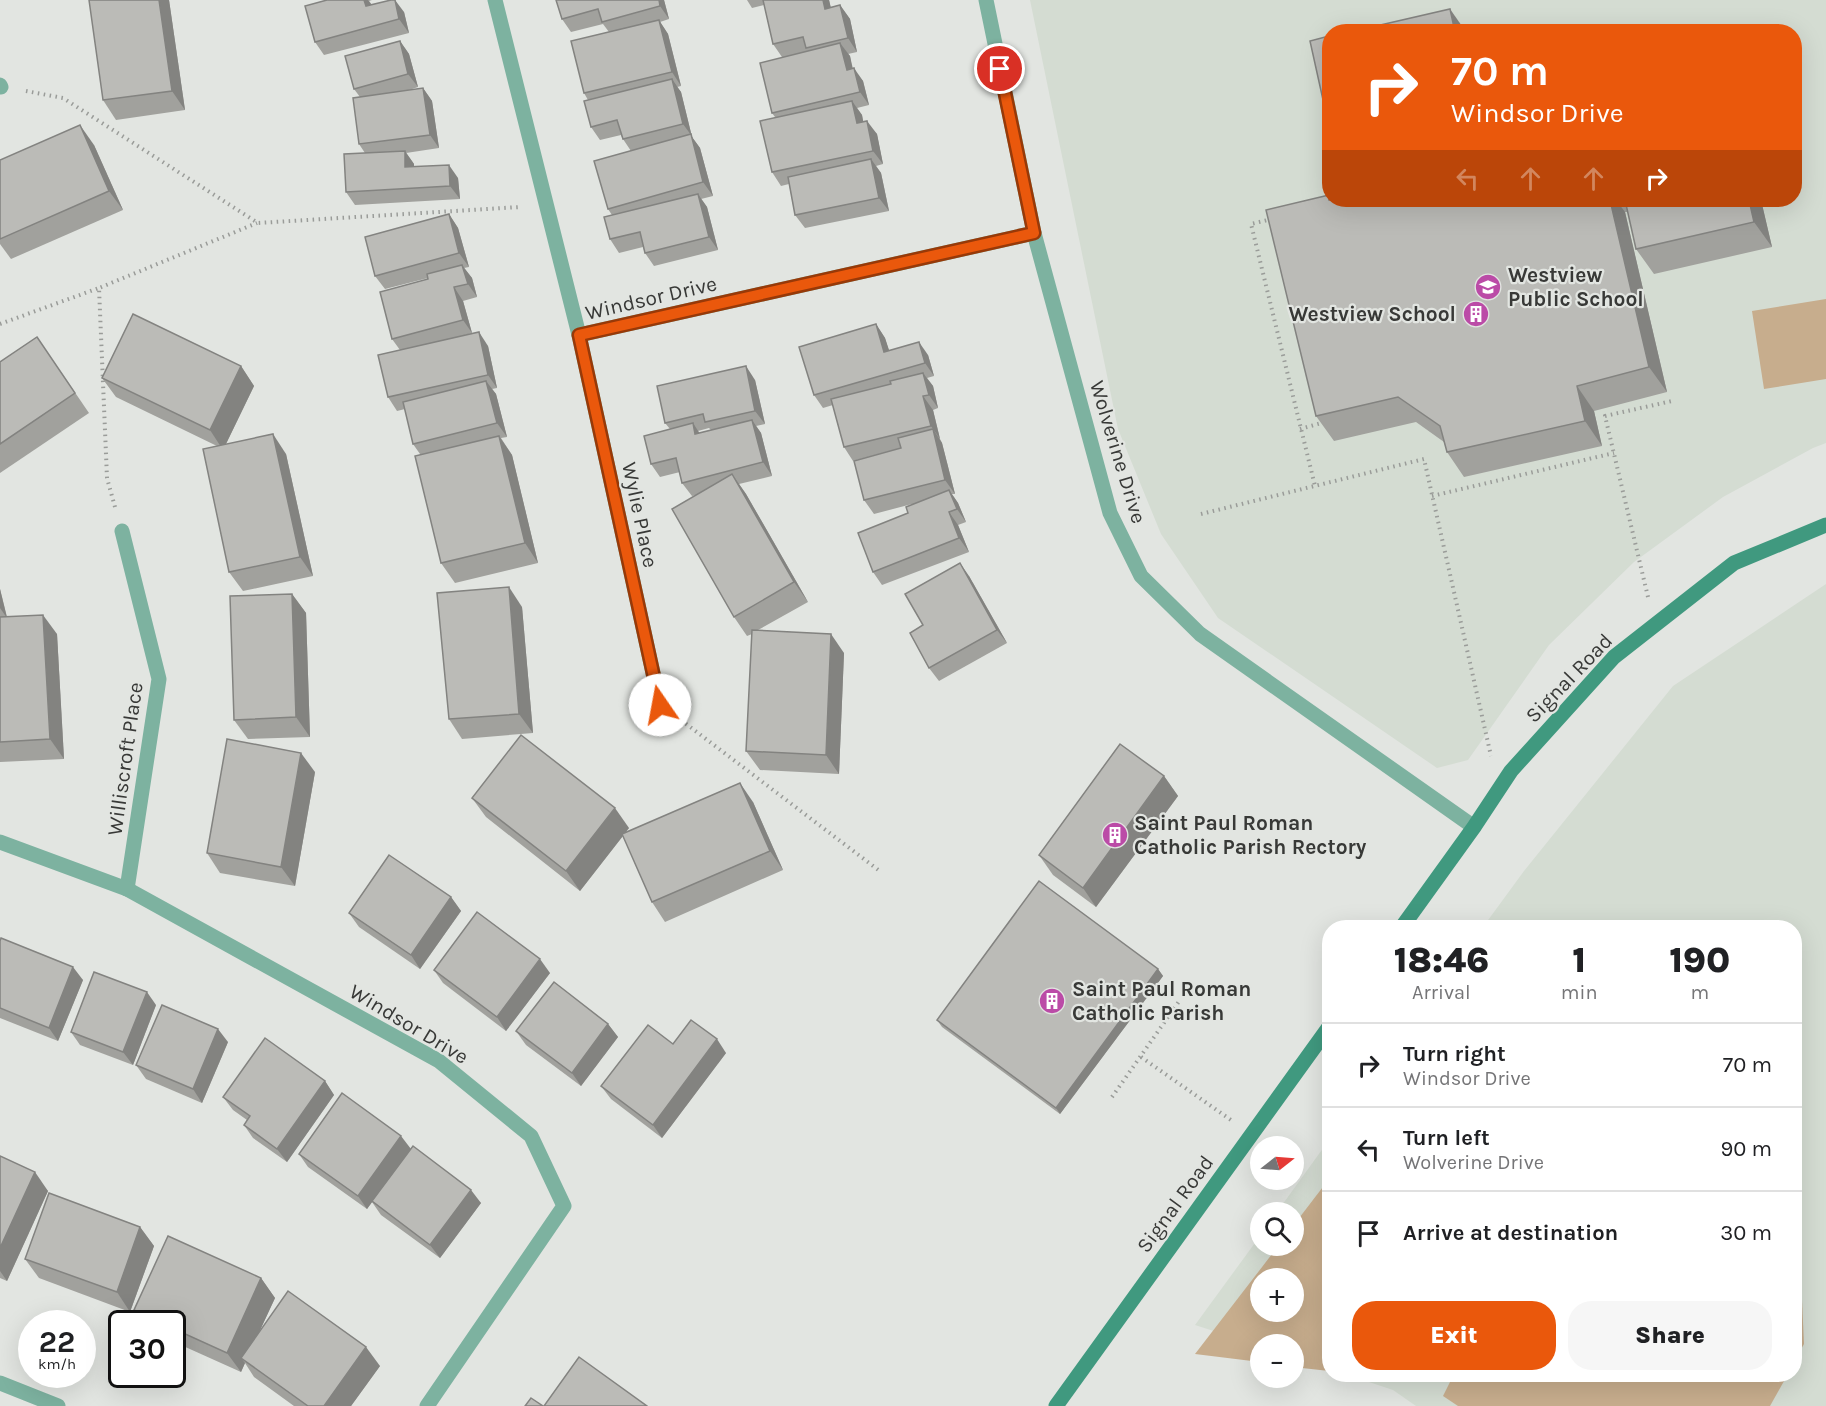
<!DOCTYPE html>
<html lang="en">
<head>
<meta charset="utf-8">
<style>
	:root { --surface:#fff; --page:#f6f6f6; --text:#202124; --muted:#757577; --line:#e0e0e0; --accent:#ea580c }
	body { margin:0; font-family:Karla,sans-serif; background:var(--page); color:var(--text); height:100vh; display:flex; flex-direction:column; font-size:22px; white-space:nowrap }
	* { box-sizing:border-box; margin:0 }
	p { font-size:20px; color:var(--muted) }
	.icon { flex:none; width:33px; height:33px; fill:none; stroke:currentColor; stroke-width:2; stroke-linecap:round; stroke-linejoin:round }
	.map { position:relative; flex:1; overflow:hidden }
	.side { position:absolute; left:1322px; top:920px; width:480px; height:462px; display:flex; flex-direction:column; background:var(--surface); border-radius:24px; box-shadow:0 6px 24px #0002 }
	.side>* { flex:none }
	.banner { position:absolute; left:1322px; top:24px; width:480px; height:183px; border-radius:24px; box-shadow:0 6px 24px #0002; background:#ea580c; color:#fff; overflow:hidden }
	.needle { width:39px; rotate:73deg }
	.controls { position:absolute; left:1250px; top:1136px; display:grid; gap:12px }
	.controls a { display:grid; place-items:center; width:54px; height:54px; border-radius:50%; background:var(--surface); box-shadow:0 6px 24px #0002; font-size:30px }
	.speed { position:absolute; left:18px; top:1310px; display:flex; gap:12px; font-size:30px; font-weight:700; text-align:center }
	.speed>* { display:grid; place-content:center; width:78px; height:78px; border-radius:50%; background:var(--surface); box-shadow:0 6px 24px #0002; line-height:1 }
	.speed small { font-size:15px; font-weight:400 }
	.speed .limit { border:3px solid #111; border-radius:9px; background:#fff; color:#111 }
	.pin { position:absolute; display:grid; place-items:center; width:51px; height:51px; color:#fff; margin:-26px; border:3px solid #fff; border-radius:50%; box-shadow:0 2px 6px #0007 }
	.me { position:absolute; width:66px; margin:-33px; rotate:348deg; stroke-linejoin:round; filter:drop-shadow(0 0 4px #0008) }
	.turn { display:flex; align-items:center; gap:21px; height:126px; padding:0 30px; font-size:27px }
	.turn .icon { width:78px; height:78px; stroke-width:2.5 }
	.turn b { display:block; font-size:42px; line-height:51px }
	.lanes { display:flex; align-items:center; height:57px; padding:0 30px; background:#0003; justify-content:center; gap:30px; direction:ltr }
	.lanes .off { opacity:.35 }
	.eta { display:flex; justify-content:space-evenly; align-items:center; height:102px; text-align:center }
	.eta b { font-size:36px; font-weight:800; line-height:42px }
	.action { display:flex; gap:12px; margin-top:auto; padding:12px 30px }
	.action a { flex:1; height:69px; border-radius:24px; background:var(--accent); color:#fff; font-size:24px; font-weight:800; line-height:69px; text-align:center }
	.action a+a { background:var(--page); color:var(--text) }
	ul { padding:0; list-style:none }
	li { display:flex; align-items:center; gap:18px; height:84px; padding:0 30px; border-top:2px solid var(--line) }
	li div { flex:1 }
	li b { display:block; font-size:22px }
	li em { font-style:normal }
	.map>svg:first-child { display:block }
</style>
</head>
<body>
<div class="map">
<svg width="1826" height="1406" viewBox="0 0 1826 1406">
	<rect width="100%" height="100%" fill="#e2e5e1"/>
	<g fill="#d4dcd2" fill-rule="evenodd">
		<path d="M1030,0H1826V443L1813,448L1723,497L1634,562L1549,645L1468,760L1437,768L1218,618L1161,534L1118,429ZM1329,32H1794V200H1329Z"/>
		<path d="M1826,584V1406H1416L1393,1390L1345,1374H1794V927H1483L1524,871L1673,686Z"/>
		<path d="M1329,1140V1369L1293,1344H1260V1346L1195,1325L1260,1236V1245H1293V1212H1277ZM1260,1278H1293V1311H1260Z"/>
	</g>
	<g fill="#c7ad8d" fill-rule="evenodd">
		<path d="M1826,299V379L1764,389L1752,311Z"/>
		<path d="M1329,1179V1371L1293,1367V1344H1260V1362L1195,1354L1279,1245H1293V1226ZM1260,1278H1293V1311H1260Z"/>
		<path d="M1794,1276L1801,1278L1804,1344L1794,1362Z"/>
		<path d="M1454,1374H1788L1770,1406H1458L1443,1396Z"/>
	</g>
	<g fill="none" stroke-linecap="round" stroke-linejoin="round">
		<g stroke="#9a9c99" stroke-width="4" stroke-dasharray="1.5 4.5" stroke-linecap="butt">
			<path d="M26,91L63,98L258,223L520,207"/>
			<path d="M1272,219L1251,224L1315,486"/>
			<path d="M0,324L99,288"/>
			<path d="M1300,429L1325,422"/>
			<path d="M1432,496L1614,453"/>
			<path d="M115,507L107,478L99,288L257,223"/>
			<path d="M1201,514L1424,459L1491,756"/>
			<path d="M1648,597L1605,416L1672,401"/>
			<path d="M681,720L881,872"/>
			<path d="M1141,1057L1231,1120"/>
			<path d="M1112,1097L1180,1000"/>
		</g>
		<g stroke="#7db2a0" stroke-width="15">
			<path d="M495,0L579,335L660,705"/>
			<path d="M986,0L1034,233L1110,513L1141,576L1200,634L1474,827"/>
			<path d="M0,85L1,87"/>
			<path d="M579,335L1034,233"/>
			<path d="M122,531L159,679L127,889"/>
			<path d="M0,842L127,889L439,1061L531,1136L564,1206L427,1406"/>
			<path d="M0,1383L58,1406"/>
		</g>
		<g stroke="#40997f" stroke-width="15">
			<path d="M1402,927L1474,827L1511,771L1614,657L1734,563L1826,525"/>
			<path d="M1056,1406L1329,1027"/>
		</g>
	</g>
	<g fill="#a1a19d" fill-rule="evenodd">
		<path d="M169,0L185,110L116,120L103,100Z"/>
		<path d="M327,0H372L369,1L372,5L404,12L409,33L324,55L315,42Z"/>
		<path d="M556,0H664L669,19L660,22L668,34L681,86L677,87L681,92L692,137L700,148L713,196L701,199L707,207L718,250L654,266L645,253L643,247L619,253L610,239L612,215L608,209L631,151L623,139L621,135L600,140L591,127L588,100L584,93L609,32L603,24L571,32L562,19Z"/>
		<path d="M747,0H829L831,8L840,5L850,19L857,52L848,54L850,56L852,68L863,81L869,105L857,108L862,115L863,122L877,134L883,164L876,166L881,173L889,211L805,228L795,215L789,184L781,186L772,172L775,117L772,113L782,57L773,44L764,5L752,8Z"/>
		<path d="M400,41L409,54L418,87L409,90L423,88L432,101L439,148L406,153L414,164V167L458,178L460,199L355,205L346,192L365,153L359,144L360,97L354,89Z"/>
		<path d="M94,145L123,210L11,259L0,244V160Z"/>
		<path d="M1329,200H1761L1772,247L1654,274L1636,249L1628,212H1625L1667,392L1594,411L1602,446L1464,477L1447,452L1444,442L1416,422L1334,441L1316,416Z"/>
		<path d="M449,214L458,228L469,267L464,268L472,278L477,297L463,301L472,333L454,338L488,346L497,388L492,389L496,394L507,437L501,438L512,455L538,563L455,583L441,563L420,454L413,444L405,409L397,411L388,397L400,350L392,339L428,279V278L385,289L375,276Z"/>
		<path d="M876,324L885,338L889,351L928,355L934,376L927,378L933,386L938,408L933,410L940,439L942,443L955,494H952L958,503L966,522L958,525L969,552L882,585L873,572L908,513L912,504L874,514L864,500L901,448L853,461L844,447L833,405L823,408L814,395Z"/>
		<path d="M37,337L89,413L0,473V362Z"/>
		<path d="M241,366L254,386L226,444L286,454L313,576L243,591L229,572L217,446L116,397L102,378Z"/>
		<path d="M755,380L765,424L756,426L761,433L772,476L739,484L746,494L808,602L758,630L844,653L839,774L760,770L746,751L752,634L747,636L734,617L697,495L692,496L682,483L680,472L660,477L651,464L670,429L665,423ZM709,428L711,430L699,433L698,431Z"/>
		<path d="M969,576L1007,643L939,681L929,668L923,625Z"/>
		<path d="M0,589L7,617L57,634L64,759L0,762Z"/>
		<path d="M292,594L306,613L310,737L248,739L234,720Z"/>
		<path d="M522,607L533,733L462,739L449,719Z"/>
		<path d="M315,772L295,886L220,873L207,853Z"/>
		<path d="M1164,776L1178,796L1096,907L1053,875L1039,855Z"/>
		<path d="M472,798L629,828L625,832L753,802L783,870L665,922L652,902L623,836L580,891L486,817Z"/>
		<path d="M451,897L461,911L420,969L359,927L349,913Z"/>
		<path d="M0,941L83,980L58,1041L0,1018Z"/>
		<path d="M1158,969L1163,976L1060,1114L942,1027L937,1020Z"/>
		<path d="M434,970L550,973L506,1031L443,983Z"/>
		<path d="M156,1005L133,1065L80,1045L71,1032Z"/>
		<path d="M608,1024L618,1037L581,1086L526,1045L516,1031Z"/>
		<path d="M228,1042L202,1103L146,1079L136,1065Z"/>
		<path d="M673,1044L726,1053L662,1138L611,1099L601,1086Z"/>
		<path d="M325,1081L334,1095L287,1162L253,1138L244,1125L247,1120L233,1110L223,1097Z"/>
		<path d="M411,1149L481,1203L440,1258L381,1215L372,1202L367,1209L308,1167L299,1154Z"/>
		<path d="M0,1156L48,1191L7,1281L0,1278Z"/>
		<path d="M140,1227L154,1246L130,1312L39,1278L25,1259Z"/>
		<path d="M261,1278L275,1298L259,1332L380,1366L351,1406H294L254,1377L245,1363L241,1372L172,1341V1323H143L134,1310Z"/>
	</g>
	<g fill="#838380">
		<path d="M159,0H169L185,110L172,91Z"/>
		<path d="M364,0H368L371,4L375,20L366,6Z"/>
		<path d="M395,0L404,12L409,33L399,19Z"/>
		<path d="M659,0H664L669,19L660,6Z"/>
		<path d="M823,0H829L834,22L825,9Z"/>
		<path d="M840,5L850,19L857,52L848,38Z"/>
		<path d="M1450,9L1464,29L1465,32H1455Z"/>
		<path d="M659,20L668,34L681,86L672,72Z"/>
		<path d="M400,41L409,54L418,87L408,74Z"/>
		<path d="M840,43L850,56L856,83L847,70Z"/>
		<path d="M854,68L863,81L869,105L860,92Z"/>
		<path d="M672,79L681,92L692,137L700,148L713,196L703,182L691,135L683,124Z"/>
		<path d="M423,88L432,101L439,148L430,135Z"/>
		<path d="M852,101L862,115L866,136L857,123Z"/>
		<path d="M867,121L877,134L883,164L873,151Z"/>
		<path d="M80,125L94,145L123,210L109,191Z"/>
		<path d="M405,151L414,164V181L405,167Z"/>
		<path d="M871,159L881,173L889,211L879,198Z"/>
		<path d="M449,165L458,178L460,199L450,186Z"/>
		<path d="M698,194L707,207L718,250L709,237Z"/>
		<path d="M1610,200H1616L1625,212L1667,392L1649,367Z"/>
		<path d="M1749,200H1761L1772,247L1754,222Z"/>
		<path d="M449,214L458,228L469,267L459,253Z"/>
		<path d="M462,265L472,278L477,297L468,284Z"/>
		<path d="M454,287L463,301L472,333L463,320Z"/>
		<path d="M876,324L885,338L894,365L884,352Z"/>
		<path d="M479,332L488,346L497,388L488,375Z"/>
		<path d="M919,342L928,355L934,376L925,363Z"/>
		<path d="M241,366L254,386L223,450L210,430Z"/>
		<path d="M746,366L755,380L765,424L755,411Z"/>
		<path d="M923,373L933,386L938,408L929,395Z"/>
		<path d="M486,381L496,394L507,437L497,423Z"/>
		<path d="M1577,386L1594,411L1602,446L1585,421Z"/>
		<path d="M923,396L933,410L940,439L931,426Z"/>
		<path d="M752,420L761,433L772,476L763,462Z"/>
		<path d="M693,423L702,437L695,434Z"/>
		<path d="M933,429L942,443L955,494L945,480Z"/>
		<path d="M273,434L286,454L313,576L300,557Z"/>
		<path d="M499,436L512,455L538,563L525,543Z"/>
		<path d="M732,474L746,494L808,602L794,582Z"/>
		<path d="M949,490L958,503L966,522L957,509Z"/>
		<path d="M949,512L958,525L969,552L959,538Z"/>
		<path d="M960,563L969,576L1007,643L997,630Z"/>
		<path d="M509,587L522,607L533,733L519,714Z"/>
		<path d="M0,589L7,618L0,608Z"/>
		<path d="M292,594L306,613L310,737L296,717Z"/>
		<path d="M43,615L57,634L64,759L50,739Z"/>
		<path d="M831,634L844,653L839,774L826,755Z"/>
		<path d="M301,753L315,772L295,886L281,867Z"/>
		<path d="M1164,776L1178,796L1096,907L1083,888Z"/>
		<path d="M740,783L753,802L783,870L770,851Z"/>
		<path d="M615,808L629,828L580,891L566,871Z"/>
		<path d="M451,897L461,911L420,969L411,955Z"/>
		<path d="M540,959L550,973L506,1031L497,1017Z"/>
		<path d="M73,967L83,980L58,1041L49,1028Z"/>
		<path d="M1158,969L1163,976L1060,1114L1056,1108Z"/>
		<path d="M147,992L156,1005L133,1065L123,1052Z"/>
		<path d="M608,1024L618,1037L581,1086L572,1073Z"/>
		<path d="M218,1029L228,1042L202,1103L193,1089Z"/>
		<path d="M717,1039L726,1053L662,1138L653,1125Z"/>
		<path d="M325,1081L334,1095L287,1162L277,1149Z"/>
		<path d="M401,1136L411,1149L367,1209L358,1196Z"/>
		<path d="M35,1172L48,1191L7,1281L0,1271V1248Z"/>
		<path d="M471,1190L481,1203L440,1258L430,1245Z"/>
		<path d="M140,1227L154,1246L130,1312L117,1292Z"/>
		<path d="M261,1278L275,1298L246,1361L241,1358L245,1363L241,1372L227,1353Z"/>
		<path d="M366,1347L380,1366L351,1406H324Z"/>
	</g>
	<g fill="#bbbbb7" stroke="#838380" stroke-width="1.5">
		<path d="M89,0H159L172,91L103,100Z"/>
		<path d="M327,0H364L366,6L391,0H395L399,19L315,42L305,6Z"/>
		<path d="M556,0H659L660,6L602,22L598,9L562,19Z"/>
		<path d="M763,0H823L825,9L840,5L848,38L806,48L803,37L773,44Z"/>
		<path d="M1450,9L1455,32H1350Z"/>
		<path d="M659,20L672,72L584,93L571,41Z"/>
		<path d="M1329,36V127L1310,41Z"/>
		<path d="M400,41L408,74L354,89L345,56Z"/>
		<path d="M840,43L847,70L854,68L860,92L772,113L760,63Z"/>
		<path d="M672,79L683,124L623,139L617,120L591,127L584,101Z"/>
		<path d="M423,88L430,135L359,144L353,98Z"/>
		<path d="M852,101L857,123L867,121L873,151L772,172L760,121Z"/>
		<path d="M80,125L109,191L0,239V160Z"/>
		<path d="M691,134L703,182L608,209L594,161Z"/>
		<path d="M405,151V167L449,165L450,186L346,192L344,154Z"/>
		<path d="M871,159L879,198L795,215L788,177Z"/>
		<path d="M698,194L709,237L645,253L640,232L610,239L604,217Z"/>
		<path d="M1329,195V200H1610L1649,367L1577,386L1585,421L1447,452L1440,426L1398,397L1316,416L1266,210Z"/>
		<path d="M1625,200H1749L1754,222L1636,249Z"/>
		<path d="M449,214L459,253L375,276L365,237Z"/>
		<path d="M462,265L468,284L454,287L463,320L392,339L380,292L428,279L427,274Z"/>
		<path d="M133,314L241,366L210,430L102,378Z"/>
		<path d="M876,324L884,352L919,342L925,363L814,395L799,347Z"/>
		<path d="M479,332L488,375L388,397L378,355Z"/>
		<path d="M37,337L75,393L0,444V362Z"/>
		<path d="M746,366L755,411L705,422L703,414L665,423L657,386Z"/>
		<path d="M923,373L929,395L923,396L931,426L844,447L831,399L891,384L890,381Z"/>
		<path d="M486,381L497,423L413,444L403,402Z"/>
		<path d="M752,420L763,462L682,483L676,458L651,464L644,436L693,423L695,434Z"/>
		<path d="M933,429L945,480L864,500L854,461L901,448L898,438Z"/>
		<path d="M273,434L300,557L229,572L203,449Z"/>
		<path d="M499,436L525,543L441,563L415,456Z"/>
		<path d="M732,474L794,582L734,617L672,509Z"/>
		<path d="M949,490L957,509L949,512L959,538L873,572L858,533L908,513L906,507Z"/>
		<path d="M960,563L997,630L929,668L910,633L923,625L905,594Z"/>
		<path d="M509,587L519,714L449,719L437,593Z"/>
		<path d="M292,594L296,717L234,720L230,596Z"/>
		<path d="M43,615L50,739L0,742V617Z"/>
		<path d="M752,630L831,634L826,755L746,751Z"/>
		<path d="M521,735L615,808L566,871L472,798Z"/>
		<path d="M227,739L301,753L281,867L207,853Z"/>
		<path d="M1120,744L1164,776L1083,888L1039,855Z"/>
		<path d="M740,783L770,851L652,902L622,834Z"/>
		<path d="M389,855L451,897L411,955L349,913Z"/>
		<path d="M1039,881L1158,969L1056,1108L937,1020Z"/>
		<path d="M477,912L540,959L497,1017L434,970Z"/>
		<path d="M1,938L73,967L49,1028L0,1008V941Z"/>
		<path d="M94,972L147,992L123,1052L71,1032Z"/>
		<path d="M554,982L608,1024L572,1073L516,1031Z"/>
		<path d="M162,1005L218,1029L193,1089L136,1065Z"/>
		<path d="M691,1020L717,1039L653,1125L601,1086L648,1025L673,1044Z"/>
		<path d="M265,1038L325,1081L277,1149L244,1125L250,1116L223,1097Z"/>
		<path d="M342,1093L401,1136L358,1196L299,1154Z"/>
		<path d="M413,1146L471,1190L430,1245L372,1201Z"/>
		<path d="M0,1156L35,1172L0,1248Z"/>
		<path d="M49,1193L140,1227L117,1292L25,1259Z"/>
		<path d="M168,1236L261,1278L227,1353L172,1328V1323H163L134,1310Z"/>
		<path d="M288,1291L366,1347L324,1406H308L241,1358Z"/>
		<path d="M579,1357L647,1406H544Z"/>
		<path d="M531,1398L543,1406H525Z"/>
	</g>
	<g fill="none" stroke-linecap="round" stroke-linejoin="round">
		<g stroke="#983908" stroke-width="15">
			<path id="route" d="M660,705L579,335L1034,233L1000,69"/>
		</g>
		<use href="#route" stroke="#ea580c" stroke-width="10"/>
	</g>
	<defs>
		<g id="school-disc" transform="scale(1.35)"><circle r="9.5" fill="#bb4ba7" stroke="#e2e5e1"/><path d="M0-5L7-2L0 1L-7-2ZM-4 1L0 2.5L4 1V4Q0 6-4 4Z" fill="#fff"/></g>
		<g id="building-disc" transform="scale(1.35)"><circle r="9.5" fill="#bb4ba7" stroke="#e2e5e1"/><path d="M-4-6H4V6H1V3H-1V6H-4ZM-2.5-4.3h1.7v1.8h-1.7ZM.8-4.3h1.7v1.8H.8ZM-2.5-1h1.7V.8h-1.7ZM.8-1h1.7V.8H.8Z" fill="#fff"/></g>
	</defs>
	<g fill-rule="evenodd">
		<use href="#school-disc" x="1488" y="287"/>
		<use href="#building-disc" x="1476" y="314"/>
		<use href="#building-disc" x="1115" y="835"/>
		<use href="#building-disc" x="1052" y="1001"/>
	</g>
	<g text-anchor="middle" stroke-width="4.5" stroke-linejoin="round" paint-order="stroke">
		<g font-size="21" font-weight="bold" fill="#383937" stroke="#e2e5e1" text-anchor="start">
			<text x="1508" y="282">Westview<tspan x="1508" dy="24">Public School</tspan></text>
			<text x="1456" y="321" text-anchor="end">Westview School</text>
			<text x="1134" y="830">Saint Paul Roman<tspan x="1134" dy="24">Catholic Parish Rectory</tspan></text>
			<text x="1072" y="996">Saint Paul Roman<tspan x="1072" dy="24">Catholic Parish</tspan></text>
		</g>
		<g font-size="21" fill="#383937" stroke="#e2e5e1">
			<text transform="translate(651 298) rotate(-13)" y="7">Windsor Drive</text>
			<text transform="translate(1118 452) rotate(73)" y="7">Wolverine Drive</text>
			<text transform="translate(640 515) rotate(78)" y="7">Wylie Place</text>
			<text transform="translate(1569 678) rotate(-46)" y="7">Signal Road</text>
			<text transform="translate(125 759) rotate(-82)" y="7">Williscroft Place</text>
			<text transform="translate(409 1024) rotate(31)" y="7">Windsor Drive</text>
			<text transform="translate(1175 1204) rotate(-54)" y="7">Signal Road</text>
		</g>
	</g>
</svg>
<div class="controls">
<a><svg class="needle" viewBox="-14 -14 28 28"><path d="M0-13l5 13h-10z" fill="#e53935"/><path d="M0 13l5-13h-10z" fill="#757577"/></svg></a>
<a><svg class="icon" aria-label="search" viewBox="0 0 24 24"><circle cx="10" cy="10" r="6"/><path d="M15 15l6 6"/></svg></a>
<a>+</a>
<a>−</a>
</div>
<div class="speed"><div>22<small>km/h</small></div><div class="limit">30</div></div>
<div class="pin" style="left:1000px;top:69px;background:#d93025"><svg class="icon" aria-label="arrive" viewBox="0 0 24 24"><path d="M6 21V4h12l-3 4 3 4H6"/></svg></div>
<svg class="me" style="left:660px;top:705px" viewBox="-20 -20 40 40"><circle r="19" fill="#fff"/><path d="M0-13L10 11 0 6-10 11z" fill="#ea580c"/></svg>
<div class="banner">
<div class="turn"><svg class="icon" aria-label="right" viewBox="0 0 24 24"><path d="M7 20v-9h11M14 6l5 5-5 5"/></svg><div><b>70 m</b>Windsor Drive</div></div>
<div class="lanes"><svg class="icon off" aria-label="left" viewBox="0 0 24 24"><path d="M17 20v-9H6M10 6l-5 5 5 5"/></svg><svg class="icon off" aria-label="ahead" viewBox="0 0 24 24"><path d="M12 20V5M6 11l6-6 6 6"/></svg><svg class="icon off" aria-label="ahead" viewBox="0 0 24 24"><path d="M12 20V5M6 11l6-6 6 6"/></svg><svg class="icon" aria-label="right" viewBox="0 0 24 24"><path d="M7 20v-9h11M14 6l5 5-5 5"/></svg></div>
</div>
<section class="side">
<div class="eta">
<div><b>18:46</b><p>Arrival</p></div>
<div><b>1</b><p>min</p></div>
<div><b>190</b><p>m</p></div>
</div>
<ul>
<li><svg class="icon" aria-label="right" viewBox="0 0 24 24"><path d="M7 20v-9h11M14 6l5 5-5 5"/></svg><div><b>Turn right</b><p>Windsor Drive</p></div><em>70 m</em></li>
<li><svg class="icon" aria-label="left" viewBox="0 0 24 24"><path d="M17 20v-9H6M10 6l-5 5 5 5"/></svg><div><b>Turn left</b><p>Wolverine Drive</p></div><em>90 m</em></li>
<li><svg class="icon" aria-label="arrive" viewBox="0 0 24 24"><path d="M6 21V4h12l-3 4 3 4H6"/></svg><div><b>Arrive at destination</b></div><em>30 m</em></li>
</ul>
<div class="action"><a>Exit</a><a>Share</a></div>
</section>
</div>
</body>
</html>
